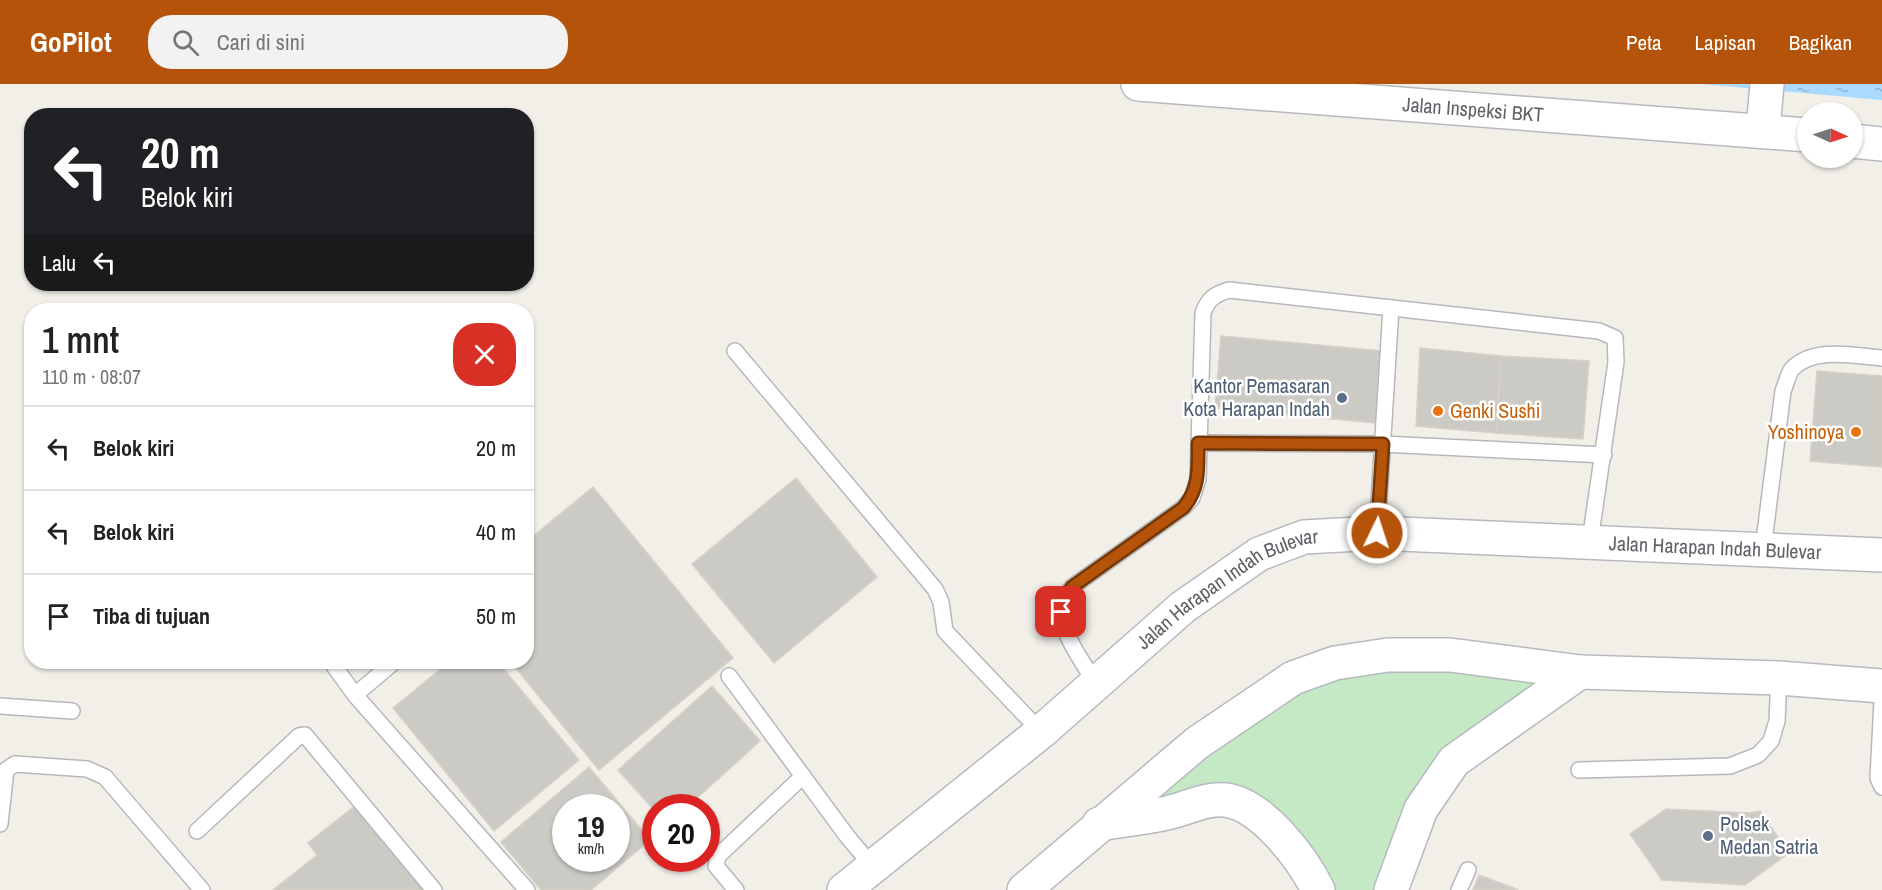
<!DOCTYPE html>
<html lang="id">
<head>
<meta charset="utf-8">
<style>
	:root { --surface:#fff; --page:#f2f2f2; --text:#222; --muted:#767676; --line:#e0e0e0; --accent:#b45309 }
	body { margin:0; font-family:"Archivo Narrow",sans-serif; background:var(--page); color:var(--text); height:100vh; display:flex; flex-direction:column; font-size:22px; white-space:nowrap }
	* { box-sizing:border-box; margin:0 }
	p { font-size:20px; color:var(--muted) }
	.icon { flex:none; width:33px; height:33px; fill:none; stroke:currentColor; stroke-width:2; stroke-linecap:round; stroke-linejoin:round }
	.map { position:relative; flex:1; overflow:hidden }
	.details { position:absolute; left:24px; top:219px; width:510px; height:366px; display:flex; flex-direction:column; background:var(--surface); border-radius:24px; box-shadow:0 2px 4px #0004 }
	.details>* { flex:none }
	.top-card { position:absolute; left:24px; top:24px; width:510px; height:183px; border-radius:24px; box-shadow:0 2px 4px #0004; background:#202124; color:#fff; overflow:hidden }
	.needle { width:39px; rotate:93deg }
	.controls { position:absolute; left:1797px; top:18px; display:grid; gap:12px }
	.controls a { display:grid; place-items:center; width:66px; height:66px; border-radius:50%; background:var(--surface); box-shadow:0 2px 4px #0004; font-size:30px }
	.speed { position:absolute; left:552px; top:710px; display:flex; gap:12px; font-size:30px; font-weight:700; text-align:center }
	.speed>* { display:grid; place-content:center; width:78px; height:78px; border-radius:50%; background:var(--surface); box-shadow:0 2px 4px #0004; line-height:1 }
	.speed small { font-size:15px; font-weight:400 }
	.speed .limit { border:9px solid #d22; background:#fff; color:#111 }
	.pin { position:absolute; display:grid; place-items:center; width:51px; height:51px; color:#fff; margin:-26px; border-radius:12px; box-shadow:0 3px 9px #0006 }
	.me { position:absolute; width:66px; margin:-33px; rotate:4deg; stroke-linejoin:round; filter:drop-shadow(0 0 4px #0008) }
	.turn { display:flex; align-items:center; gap:21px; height:126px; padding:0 18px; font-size:27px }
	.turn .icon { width:78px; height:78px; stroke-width:2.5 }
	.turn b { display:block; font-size:42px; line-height:51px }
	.then { display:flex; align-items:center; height:57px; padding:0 18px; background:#0003; gap:12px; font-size:22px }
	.round { display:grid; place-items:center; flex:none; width:63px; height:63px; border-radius:24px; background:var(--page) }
	.summary { display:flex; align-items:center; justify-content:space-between; height:102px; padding:0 18px }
	h1 { font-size:36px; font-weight:600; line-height:45px }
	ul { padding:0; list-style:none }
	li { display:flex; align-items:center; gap:18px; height:84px; padding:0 18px; border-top:2px solid var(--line) }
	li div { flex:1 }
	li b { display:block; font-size:22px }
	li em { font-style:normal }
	header { display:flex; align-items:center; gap:36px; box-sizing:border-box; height:84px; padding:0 30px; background:var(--accent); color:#fff }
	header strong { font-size:28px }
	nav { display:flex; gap:33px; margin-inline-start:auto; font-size:21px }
	.search { width:420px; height:54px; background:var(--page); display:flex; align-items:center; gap:15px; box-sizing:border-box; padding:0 21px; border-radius:24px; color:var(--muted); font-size:22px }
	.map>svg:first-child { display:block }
</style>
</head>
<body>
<header>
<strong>GoPilot</strong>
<div class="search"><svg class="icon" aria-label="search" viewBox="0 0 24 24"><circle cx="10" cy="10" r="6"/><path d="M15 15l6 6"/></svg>Cari di sini</div>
<nav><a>Peta</a><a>Lapisan</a><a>Bagikan</a></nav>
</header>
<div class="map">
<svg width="1882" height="806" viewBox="0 0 1882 806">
	<defs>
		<pattern id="water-ripples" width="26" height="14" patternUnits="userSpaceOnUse" patternTransform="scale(1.5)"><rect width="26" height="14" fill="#aadaff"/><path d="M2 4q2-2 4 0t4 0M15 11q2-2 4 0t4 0" fill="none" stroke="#8eb4d2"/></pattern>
	</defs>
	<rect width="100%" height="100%" fill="#f1efe8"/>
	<path fill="#c5e8c5" d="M1335,579L1580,588L1454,677L1391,806H1318L1239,721L1099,740Z"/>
	<path fill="url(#water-ripples)" d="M1700,0H1882V16Z"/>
	<g fill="#cccac5" stroke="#d6d1c6" stroke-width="1.5" fill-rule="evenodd">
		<path d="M1221,252L1382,267L1376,339L1215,324Z"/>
		<path d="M1420,264L1501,272L1496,349L1416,342Z"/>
		<path d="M1501,272L1589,277L1583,355L1496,349Z"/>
		<path d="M1817,287L1882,292V383L1810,377Z"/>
		<path d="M796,394L877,493L774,579L692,480Z"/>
		<path d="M593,403L733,574L599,686L511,578H526V458Z"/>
		<path d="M449,578H498L579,676L494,747L393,624Z"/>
		<path d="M712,602L760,657L687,723H656V728L618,686Z"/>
		<path d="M589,683L650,756L591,806H541L501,758ZM566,723H616V774H566Z"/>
		<path d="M356,721L429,806H273L317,771L308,759Z"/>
		<path d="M1666,725L1749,729L1760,727L1789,769L1745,801L1662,796L1630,750Z"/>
		<path d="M1479,791L1519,806H1473Z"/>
	</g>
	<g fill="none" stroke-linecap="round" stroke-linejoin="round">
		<g stroke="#b5b8bc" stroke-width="18">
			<g id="lane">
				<path d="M735,267L935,505L941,518L945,547L1041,648"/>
				<path d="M1199,359L1383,360L1604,371"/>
				<path d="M1377,449L1391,224"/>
				<path d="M1763,465L1783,307C1786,300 1788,290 1792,285C1814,262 1854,272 1882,274"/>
				<path d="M334,582L355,611L527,806"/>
				<path d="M729,592L847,752L872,782"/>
				<path d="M1096,600C1080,572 1045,533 1072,503L1183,424L1192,414L1198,395L1203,229C1208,215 1215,210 1229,206L1599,247L1615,254L1616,278L1590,457"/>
				<path d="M355,611L394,578"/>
				<path d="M1882,617L1878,694L1882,703"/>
				<path d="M0,622L72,627"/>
				<path d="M1579,686L1730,682L1758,671L1771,657L1777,637L1779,594"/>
				<path d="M0,740L6,686L15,680L87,685L105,693L202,806"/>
				<path d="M197,747L299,652L305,651L434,806"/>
				<path d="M736,806L716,782L718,772L803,692"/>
				<path d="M1459,806L1468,786"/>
			</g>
		</g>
		<g stroke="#b6babf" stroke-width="36">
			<g id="secondary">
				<path id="s1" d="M1138,0L1808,51"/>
				<path d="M1763,46L1767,0"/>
				<path d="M1852,57L1882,60"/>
				<path d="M1099,740C1122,736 1145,734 1167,729C1186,725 1205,714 1225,716C1262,720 1303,775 1318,806"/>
				<path id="s2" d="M844,806L1041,648L1183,523L1259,470L1304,453L1377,449L1882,471"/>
				<path d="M1024,806L1197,659L1293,594L1335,579L1388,571H1450L1580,588L1779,594L1882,602"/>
				<path d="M1391,806L1421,725L1454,677L1580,588"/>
			</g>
		</g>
		<use href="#lane" stroke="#fff" stroke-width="15"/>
		<use href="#secondary" stroke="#fff" stroke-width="33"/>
	</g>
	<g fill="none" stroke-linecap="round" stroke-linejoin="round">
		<g stroke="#753606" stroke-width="15">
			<path id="route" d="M1061,528L1062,517L1072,503L1183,424C1200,405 1198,383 1198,359L1383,360L1377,449"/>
		</g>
		<use href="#route" stroke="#b45309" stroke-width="10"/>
	</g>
	<g fill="#5c6f8a" stroke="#fff" stroke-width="2">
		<circle cx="1342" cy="314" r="6"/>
		<circle cx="1708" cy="752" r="6"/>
	</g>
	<g fill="#e8710a" stroke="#fff" stroke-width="2">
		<circle cx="1438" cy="327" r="6"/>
		<circle cx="1856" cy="348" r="6"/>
	</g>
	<g text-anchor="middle" stroke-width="5" stroke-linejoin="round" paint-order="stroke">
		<g font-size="20" fill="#5f6368" stroke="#fff">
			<text dy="7" stroke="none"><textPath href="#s1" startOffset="336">Jalan Inspeksi BKT</textPath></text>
			<text dy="7" stroke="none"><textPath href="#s2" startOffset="994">Jalan Harapan Indah Bulevar</textPath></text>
			<text dy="7" stroke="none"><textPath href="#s2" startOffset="490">Jalan Harapan Indah Bulevar</textPath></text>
		</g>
		<g font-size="20" fill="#4e5e75" stroke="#fff" text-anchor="end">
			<text x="1330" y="309">Kantor Pemasaran<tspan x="1330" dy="23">Kota Harapan Indah</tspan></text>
			<text x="1720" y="747" text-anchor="start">Polsek<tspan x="1720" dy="23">Medan Satria</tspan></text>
		</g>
		<g font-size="20" fill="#c56008" stroke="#fff" text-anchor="start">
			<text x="1450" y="334">Genki Sushi</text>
			<text x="1844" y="355" text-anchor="end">Yoshinoya</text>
		</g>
	</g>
</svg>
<div class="controls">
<a><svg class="needle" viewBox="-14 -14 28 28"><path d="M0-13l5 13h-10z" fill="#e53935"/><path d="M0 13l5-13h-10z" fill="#767676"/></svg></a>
</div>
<div class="speed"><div>19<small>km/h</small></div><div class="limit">20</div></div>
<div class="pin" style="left:1061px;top:528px;background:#d93025"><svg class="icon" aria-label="arrive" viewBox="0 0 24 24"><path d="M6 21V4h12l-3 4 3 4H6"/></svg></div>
<svg class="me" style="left:1377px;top:449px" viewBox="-20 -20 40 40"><circle r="17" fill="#b45309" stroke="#fff" stroke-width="3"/><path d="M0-11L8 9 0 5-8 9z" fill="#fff"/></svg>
<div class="top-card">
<div class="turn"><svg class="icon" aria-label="left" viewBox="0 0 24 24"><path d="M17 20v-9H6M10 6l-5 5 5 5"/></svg><div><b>20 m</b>Belok kiri</div></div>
<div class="then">Lalu<svg class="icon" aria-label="left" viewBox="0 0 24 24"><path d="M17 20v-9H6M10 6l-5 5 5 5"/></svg></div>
</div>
<section class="details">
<div class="summary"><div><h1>1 mnt</h1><p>110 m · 08:07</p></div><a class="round" style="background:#d93025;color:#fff"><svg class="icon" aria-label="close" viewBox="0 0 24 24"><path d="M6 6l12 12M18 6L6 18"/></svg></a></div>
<ul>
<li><svg class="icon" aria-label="left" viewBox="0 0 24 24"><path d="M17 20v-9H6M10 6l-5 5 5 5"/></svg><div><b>Belok kiri</b></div><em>20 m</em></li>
<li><svg class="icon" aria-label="left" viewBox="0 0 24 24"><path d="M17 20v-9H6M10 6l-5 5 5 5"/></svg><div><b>Belok kiri</b></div><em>40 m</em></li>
<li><svg class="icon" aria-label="arrive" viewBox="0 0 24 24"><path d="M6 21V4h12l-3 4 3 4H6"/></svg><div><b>Tiba di tujuan</b></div><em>50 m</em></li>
</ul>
</section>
</div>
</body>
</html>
